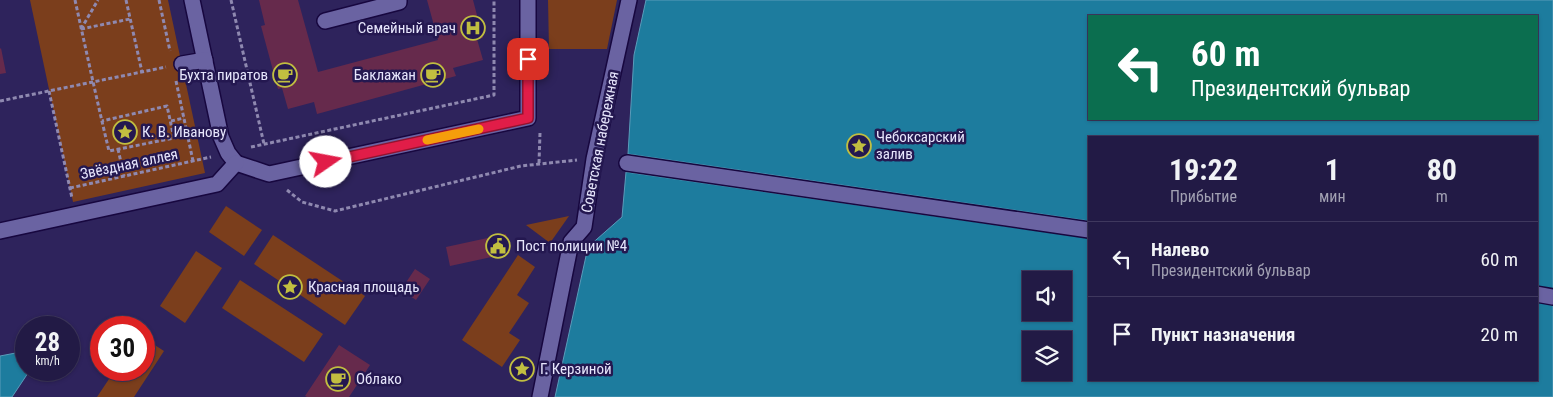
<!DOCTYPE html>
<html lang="ru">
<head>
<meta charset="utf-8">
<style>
	:root { --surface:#221a45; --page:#2a234c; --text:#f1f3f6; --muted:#a2a1b3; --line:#3f385e }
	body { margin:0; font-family:"Roboto Condensed",sans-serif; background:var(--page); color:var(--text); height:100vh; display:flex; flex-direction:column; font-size:19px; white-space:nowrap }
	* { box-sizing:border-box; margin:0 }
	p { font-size:16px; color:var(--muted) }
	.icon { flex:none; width:28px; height:28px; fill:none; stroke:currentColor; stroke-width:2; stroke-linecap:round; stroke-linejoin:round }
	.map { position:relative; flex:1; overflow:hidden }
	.sheet { position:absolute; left:1088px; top:136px; width:450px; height:245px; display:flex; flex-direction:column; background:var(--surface); border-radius:0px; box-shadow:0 1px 4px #0004,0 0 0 1px var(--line) }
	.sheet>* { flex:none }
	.top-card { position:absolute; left:1088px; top:15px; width:450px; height:105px; border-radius:0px; box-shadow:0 1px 4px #0004,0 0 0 1px var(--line); background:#0b6e4f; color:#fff; overflow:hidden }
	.fabs { position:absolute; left:1022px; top:271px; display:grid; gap:10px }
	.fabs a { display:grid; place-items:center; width:50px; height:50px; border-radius:0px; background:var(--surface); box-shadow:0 1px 4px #0004,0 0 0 1px var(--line); font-size:25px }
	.speed { position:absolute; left:15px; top:316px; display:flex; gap:10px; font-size:25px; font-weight:700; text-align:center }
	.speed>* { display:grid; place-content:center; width:65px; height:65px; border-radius:50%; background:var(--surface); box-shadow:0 1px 4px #0004,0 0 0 1px var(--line); line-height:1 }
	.speed small { font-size:12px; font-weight:400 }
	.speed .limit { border:8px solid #d22; background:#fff; color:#111 }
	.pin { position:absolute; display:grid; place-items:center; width:42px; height:42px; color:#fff; margin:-21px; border-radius:10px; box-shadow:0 2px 8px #0006 }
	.me { position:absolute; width:55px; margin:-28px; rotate:78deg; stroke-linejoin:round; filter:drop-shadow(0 0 4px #0008) }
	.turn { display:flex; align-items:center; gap:18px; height:105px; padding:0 20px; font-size:22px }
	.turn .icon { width:65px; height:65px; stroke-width:2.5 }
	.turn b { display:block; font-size:35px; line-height:42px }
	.eta { display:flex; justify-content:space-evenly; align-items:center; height:85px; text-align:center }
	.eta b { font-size:30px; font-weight:700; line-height:35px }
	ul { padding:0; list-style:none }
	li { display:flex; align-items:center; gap:15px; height:75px; padding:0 20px; border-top:1px solid var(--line) }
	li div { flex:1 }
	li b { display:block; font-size:19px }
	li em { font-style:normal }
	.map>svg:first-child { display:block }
</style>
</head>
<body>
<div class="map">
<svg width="1553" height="397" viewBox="0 0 1553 397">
	<rect width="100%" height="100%" fill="#2e235c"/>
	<g fill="#7b3e1c">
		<path d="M30,0H168L205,173L73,202Z"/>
		<path d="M548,0H617L607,49H549Z"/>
		<path d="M226,206L262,230L244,256L209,232Z"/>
		<path d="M569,216L550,243L526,225Z"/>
		<path d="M273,235L365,296L345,325L254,264Z"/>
		<path d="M196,251L222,268L185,323L160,306Z"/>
		<path d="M518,255L535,267L517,295L529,303L509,333L520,340L502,367L462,340Z"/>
		<path d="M240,280L323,334L304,362L222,308Z"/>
		<path d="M144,338L164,351L134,397H97L115,370H144Z"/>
	</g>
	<g fill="#1d7c9e" stroke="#5a9cba" fill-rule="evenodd">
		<path d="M646,0H1553V290L1536,287V138H1089V221L628,154L634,55ZM1089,16H1536V119H1089Z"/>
		<path d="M626,172L1089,238V380H1536V302L1553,304V397H555L588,247L622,217ZM1031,280H1064V312H1031ZM1031,340H1064V372H1031Z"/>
		<path d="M26,351V370H30L12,397H0V356Z"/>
	</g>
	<g fill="#662a4c">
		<path d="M259,0H298L318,72L438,40L427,0H473L483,38L477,39L483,60L453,68L456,76L317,114L314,102L288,109L282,88L278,89L261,26L265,25Z"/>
		<path d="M1,48L6,73L0,74V49Z"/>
		<path d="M506,234L510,253L450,266L446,247Z"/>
		<path d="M415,269L430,279L416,300L401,290Z"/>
		<path d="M339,345L370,365L349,397H307L305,396Z"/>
	</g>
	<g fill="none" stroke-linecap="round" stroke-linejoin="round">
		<g stroke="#17073f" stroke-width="18">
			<g id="minor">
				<path d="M192,0L221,137L228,153L236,163"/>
				<path d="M325,21L399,2V0"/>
				<path d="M182,64L205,60"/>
				<path d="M236,163L269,174L528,118V0"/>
				<path d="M627,163L1089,230"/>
				<path d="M0,231L217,184L236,163"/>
				<path d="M1536,294L1553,297"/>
				<path d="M540,397L571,242L584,227L594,159L629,0"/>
			</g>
		</g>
		<g stroke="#8f89b0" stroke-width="3" stroke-dasharray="4 2.5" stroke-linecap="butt">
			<path d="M75,0C86,50 97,101 109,151L174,138L167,106L102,121"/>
			<path d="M126,0L142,72"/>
			<path d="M159,0L170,51"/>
			<path d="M231,0L264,144"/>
			<path d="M81,29L130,19"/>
			<path d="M81,29L98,0"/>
			<path d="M176,81L193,161"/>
			<path d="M49,91L72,198"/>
			<path d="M0,101L166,67"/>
			<path d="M171,121L184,118"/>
			<path d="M251,147L494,95V0"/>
			<path d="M118,149L124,176"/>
			<path d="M539,163L540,133"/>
			<path d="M70,188L211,157"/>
			<path d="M287,190L302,202L335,211L521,166L577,160"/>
		</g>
		<use href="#minor" stroke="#6a63a2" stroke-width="15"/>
	</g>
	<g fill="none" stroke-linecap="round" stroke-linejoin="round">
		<g stroke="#92132f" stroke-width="12">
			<path id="route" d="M326,162L528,118V59"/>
		</g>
		<use href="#route" stroke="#e11d48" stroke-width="9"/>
		<path stroke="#f59e0b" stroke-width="9" d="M427,140L479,129"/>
	</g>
	<defs>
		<g id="hospital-ring" transform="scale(1.25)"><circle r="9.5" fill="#241850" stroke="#c1be40" stroke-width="1.5"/><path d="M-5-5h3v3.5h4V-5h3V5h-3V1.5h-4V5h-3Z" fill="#c1be40"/></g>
		<g id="cafe-ring" transform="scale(1.25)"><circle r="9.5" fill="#241850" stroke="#c1be40" stroke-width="1.5"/><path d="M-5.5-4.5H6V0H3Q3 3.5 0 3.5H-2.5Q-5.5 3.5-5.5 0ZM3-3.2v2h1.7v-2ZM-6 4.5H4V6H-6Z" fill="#c1be40"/></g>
		<g id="sight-ring" transform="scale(1.25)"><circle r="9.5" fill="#241850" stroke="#c1be40" stroke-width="1.5"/><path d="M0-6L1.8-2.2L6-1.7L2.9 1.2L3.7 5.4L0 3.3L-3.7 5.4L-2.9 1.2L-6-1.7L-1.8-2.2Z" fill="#c1be40"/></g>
		<g id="civic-ring" transform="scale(1.25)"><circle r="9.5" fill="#241850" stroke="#c1be40" stroke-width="1.5"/><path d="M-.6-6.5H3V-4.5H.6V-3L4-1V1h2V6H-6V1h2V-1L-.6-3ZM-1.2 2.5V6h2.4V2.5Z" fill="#c1be40"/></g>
	</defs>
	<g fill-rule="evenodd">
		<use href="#hospital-ring" x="473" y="28"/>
		<use href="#cafe-ring" x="285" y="75"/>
		<use href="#cafe-ring" x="433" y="75"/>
		<use href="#sight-ring" x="125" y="132"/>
		<use href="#sight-ring" x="859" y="146"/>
		<use href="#civic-ring" x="498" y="246"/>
		<use href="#sight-ring" x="290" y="287"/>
		<use href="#sight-ring" x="522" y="369"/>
		<use href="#cafe-ring" x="338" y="379"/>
	</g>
	<g text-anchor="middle" stroke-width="5" stroke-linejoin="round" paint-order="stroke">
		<g font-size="15" fill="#e7e6fc" stroke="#241850" text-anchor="start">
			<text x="456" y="33" text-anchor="end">Семейный врач</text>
			<text x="268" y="80" text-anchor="end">Бухта пиратов</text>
			<text x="416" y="80" text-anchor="end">Баклажан</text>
			<text x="142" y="137">К. В. Иванову</text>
			<text x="876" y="142">Чебоксарский<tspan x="876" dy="17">залив</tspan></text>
			<text x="516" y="251">Пост полиции №4</text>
			<text x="308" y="292">Красная площадь</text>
			<text x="540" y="374">Г. Керзиной</text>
			<text x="356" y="384">Облако</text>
		</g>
		<g font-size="15" fill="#e7e6fc" stroke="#241850">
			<text transform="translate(600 142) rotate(-79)" y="5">Советская набережная</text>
			<text transform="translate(129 164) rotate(-12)" y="5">Звёздная аллея</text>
		</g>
	</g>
</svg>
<div class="fabs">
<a><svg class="icon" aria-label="sound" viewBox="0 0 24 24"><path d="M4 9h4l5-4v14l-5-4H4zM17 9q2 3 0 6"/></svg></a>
<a><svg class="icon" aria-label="layers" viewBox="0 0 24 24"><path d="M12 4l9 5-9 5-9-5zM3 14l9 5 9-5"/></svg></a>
</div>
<div class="speed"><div>28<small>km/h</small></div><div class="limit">30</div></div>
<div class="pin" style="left:528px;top:59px;background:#d93025"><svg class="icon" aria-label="arrive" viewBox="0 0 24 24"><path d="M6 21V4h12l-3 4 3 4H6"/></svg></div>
<svg class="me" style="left:326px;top:162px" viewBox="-20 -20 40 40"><circle r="19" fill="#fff"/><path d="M0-13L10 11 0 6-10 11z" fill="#e11d48"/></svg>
<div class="top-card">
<div class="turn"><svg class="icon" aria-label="left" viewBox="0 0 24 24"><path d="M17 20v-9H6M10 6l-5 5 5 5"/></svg><div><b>60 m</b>Президентский бульвар</div></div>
</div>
<section class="sheet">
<div class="eta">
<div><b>19:22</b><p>Прибытие</p></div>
<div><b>1</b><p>мин</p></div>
<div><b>80</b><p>m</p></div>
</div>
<ul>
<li><svg class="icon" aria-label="left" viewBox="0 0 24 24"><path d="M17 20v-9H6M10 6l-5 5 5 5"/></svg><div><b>Налево</b><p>Президентский бульвар</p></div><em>60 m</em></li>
<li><svg class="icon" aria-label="arrive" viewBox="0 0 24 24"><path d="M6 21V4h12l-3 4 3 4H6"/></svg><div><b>Пункт назначения</b></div><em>20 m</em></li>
</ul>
</section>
</div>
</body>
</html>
